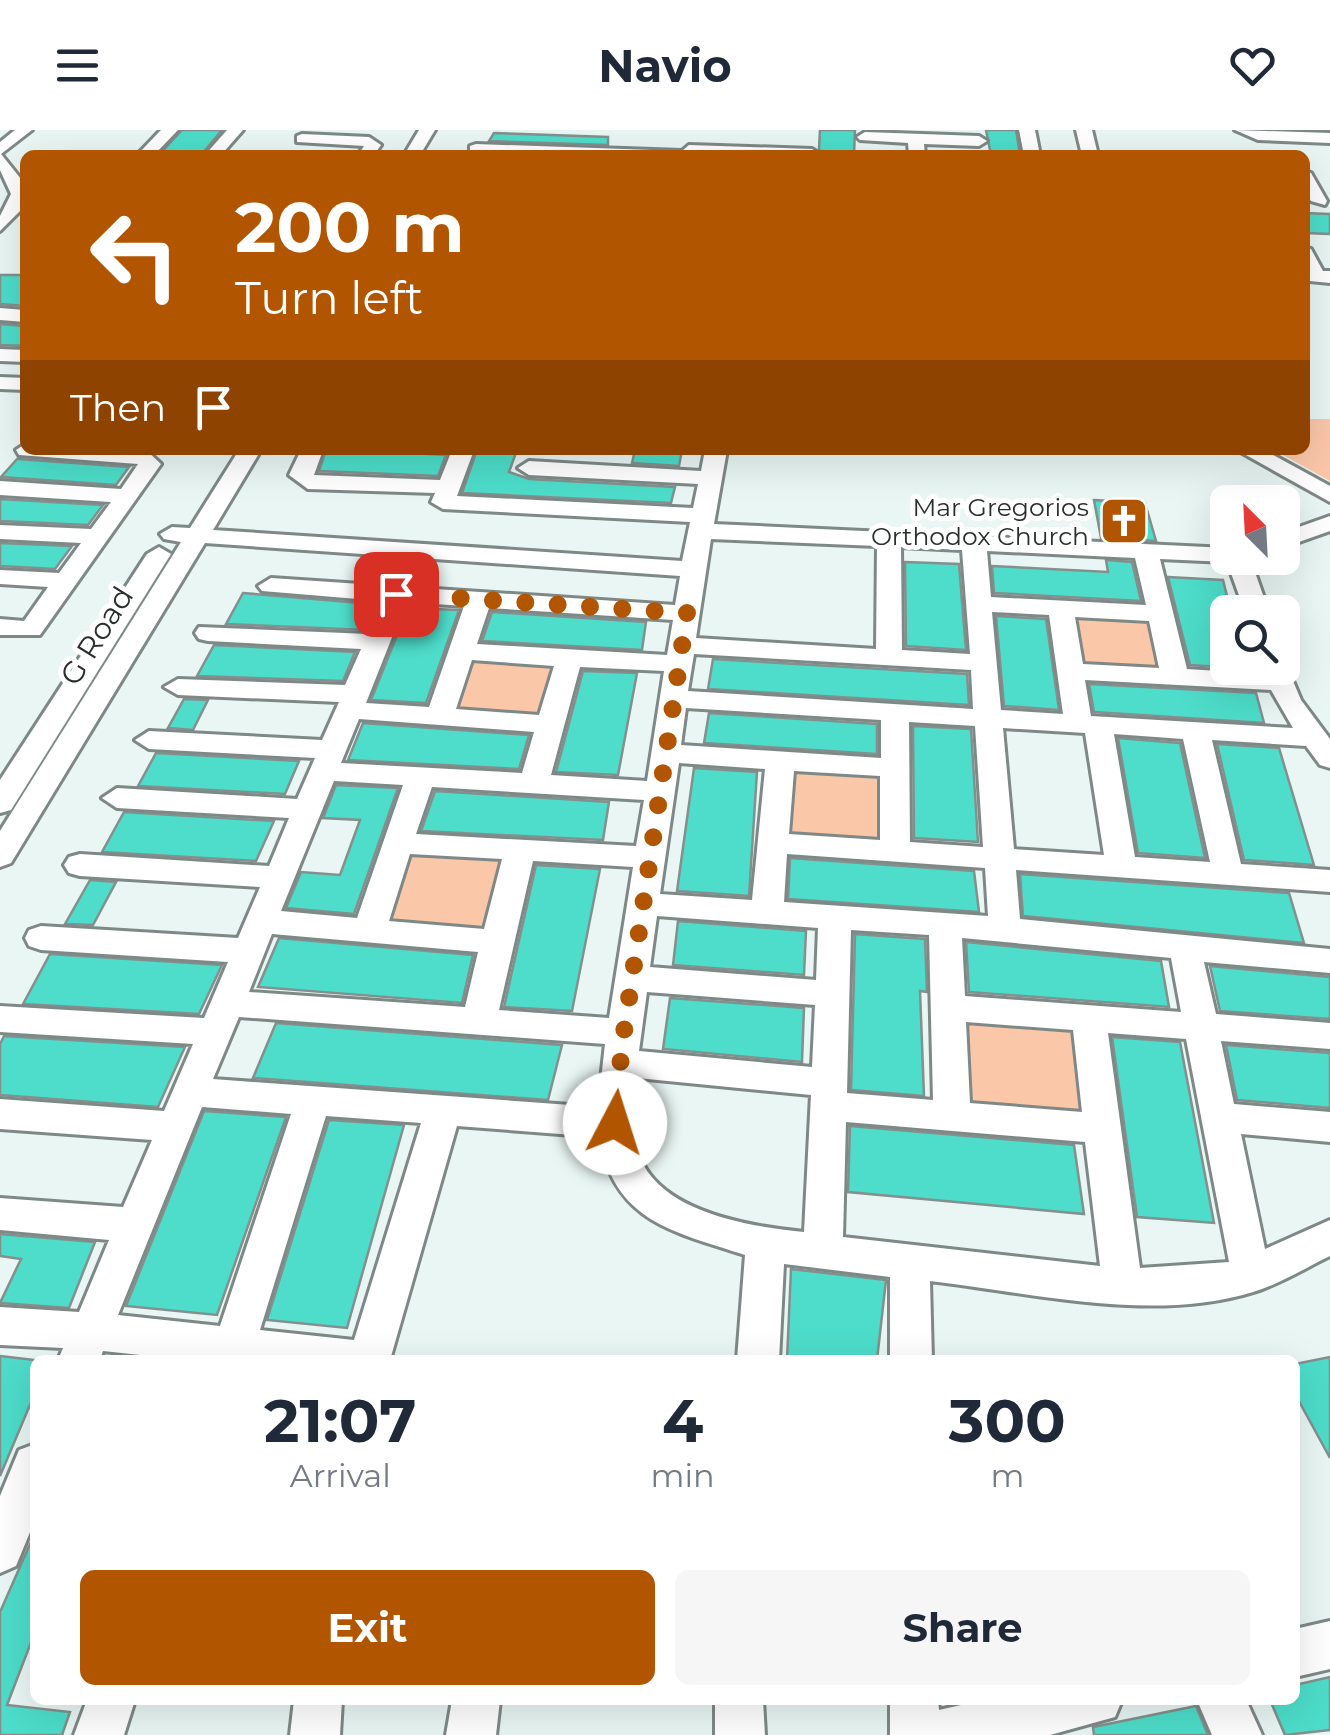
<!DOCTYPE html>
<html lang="en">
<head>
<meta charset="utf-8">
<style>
	:root { --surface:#fff; --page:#f6f6f7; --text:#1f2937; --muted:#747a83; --accent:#b25501 }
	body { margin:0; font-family:Montserrat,sans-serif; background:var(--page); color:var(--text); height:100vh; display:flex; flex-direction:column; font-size:38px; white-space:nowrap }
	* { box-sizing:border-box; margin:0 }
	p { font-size:32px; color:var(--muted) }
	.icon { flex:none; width:55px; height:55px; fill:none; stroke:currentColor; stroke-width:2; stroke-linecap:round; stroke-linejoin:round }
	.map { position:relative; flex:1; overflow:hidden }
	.details { position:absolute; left:30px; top:1225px; width:1270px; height:350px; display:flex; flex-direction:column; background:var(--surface); border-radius:15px; box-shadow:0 10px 40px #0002 }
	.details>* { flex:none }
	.banner { position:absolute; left:20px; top:20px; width:1290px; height:305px; border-radius:15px; box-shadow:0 10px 40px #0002; background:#b25501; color:#fff; overflow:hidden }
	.needle { width:65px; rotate:336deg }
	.buttons { position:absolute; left:1210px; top:355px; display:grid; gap:20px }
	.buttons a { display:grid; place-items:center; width:90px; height:90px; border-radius:15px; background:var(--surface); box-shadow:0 10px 40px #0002; font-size:50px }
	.pin { position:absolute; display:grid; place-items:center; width:85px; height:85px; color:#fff; margin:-42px; border-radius:20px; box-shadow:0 5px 15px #0006 }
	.me { position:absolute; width:110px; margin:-55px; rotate:5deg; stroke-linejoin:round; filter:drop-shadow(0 0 8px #0008) }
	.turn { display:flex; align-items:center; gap:35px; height:210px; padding:0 50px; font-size:45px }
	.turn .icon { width:130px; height:130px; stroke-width:2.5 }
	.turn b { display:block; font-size:70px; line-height:85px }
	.then { display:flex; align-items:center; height:95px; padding:0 50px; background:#0003; gap:20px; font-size:38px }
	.eta { display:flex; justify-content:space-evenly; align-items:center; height:170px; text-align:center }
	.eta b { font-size:60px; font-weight:700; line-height:70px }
	.button { display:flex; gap:20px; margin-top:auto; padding:20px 50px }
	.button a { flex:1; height:115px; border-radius:15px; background:var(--accent); color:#fff; font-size:40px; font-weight:700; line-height:115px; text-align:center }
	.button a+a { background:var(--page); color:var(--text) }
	header { display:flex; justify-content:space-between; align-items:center; height:130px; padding:0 50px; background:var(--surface); font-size:45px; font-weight:700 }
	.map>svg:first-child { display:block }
</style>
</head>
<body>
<header><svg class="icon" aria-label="menu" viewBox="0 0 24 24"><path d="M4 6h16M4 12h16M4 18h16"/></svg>Navio<svg class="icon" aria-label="heart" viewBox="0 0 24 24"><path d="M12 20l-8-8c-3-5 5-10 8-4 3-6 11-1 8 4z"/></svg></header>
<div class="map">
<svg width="1330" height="1605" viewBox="0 0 1330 1605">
	<rect width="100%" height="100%" fill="#e9f6f3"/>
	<g fill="#fbc7a9">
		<path d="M1305,289H1330V351L1274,320H1305Z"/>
		<path d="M1070,486L1154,490L1166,540L1079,535Z"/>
		<path d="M471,529L556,534L543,587L455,582Z"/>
		<path d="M785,641L879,646L880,709L782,703Z"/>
		<path d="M405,724L503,730L486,801L383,795Z"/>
		<path d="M962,889L1074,897L1086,986L968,978Z"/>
	</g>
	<g fill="#4dddca" stroke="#84908d" stroke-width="2.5">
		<path d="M182,0H222L201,25H159Z"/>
		<path d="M820,0H855L854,25H823L819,19Z"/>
		<path d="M986,0H1016L1020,25H991Z"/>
		<path d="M494,3L608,7V15L489,11Z"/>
		<path d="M1305,83L1330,84V104L1305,103Z"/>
		<path d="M0,145H25V176L0,174Z"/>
		<path d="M0,194L25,196V216L0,215Z"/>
		<path d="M326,320H359L446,325L438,346L319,341Z"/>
		<path d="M477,320H517L509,342L529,349L675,357L671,373L462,363Z"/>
		<path d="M635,320H682L679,336L632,333Z"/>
		<path d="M18,328L19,329L129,337L116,355L1,347Z"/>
		<path d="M0,369L103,375L88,395L0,391Z"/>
		<path d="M1094,370L1145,373L1156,411L1101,408Z"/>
		<path d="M0,413L72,416L55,439L0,436Z"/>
		<path d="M1106,430L1132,432L1141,471L994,463L992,436L1108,442Z"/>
		<path d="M905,432L959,434L966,520L906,516Z"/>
		<path d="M1168,447L1223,450L1231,482H1228V538L1249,539L1190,535Z"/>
		<path d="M243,463L372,474L376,476L366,500L226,494Z"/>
		<path d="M408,478L459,480L426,573L371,570Z"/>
		<path d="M492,482L646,492L642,520L482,511Z"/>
		<path d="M996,486L1046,489L1059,580L1004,576Z"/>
		<path d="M214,515L355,522L343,551L197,546Z"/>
		<path d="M713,529L967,544L969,575L708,559Z"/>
		<path d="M583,541L637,543L618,645L556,642Z"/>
		<path d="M1089,554L1256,563L1264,593L1094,582Z"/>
		<path d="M184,569L208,570L193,600L168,598Z"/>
		<path d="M709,583L877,594V624L704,613Z"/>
		<path d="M363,593L529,605L519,639L348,630Z"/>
		<path d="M913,596L971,599L978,712L914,708Z"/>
		<path d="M1118,608L1180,613L1205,728L1138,723Z"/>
		<path d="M1217,614L1279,618L1314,735L1244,730Z"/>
		<path d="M156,623L299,631L285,664L138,656Z"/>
		<path d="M694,638L757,642L749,766L677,761Z"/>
		<path d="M336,655L398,658L354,784L286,778L301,742L340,745L360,690L323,688Z"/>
		<path d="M435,661L609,672L603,710L421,701Z"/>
		<path d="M124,682L274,691L256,731L102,722Z"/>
		<path d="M790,728L974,741L979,782L788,769Z"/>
		<path d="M536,735L600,739L572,881L504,877Z"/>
		<path d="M1020,744L1289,763L1304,813L1023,786Z"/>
		<path d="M90,750L116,752L93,795L65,794Z"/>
		<path d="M678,791L806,801L804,845L673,835Z"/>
		<path d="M855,804L925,809L927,862L920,861L924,966L851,960Z"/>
		<path d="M279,808L473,825L462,873L258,857Z"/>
		<path d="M966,812L1161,831L1169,877L969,862Z"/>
		<path d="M50,824L222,835L199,884L23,874Z"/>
		<path d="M1210,836L1330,847V889L1220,881Z"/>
		<path d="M670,868L804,878L802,932L663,919Z"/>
		<path d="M276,893L562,915L548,970L253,948Z"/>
		<path d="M4,906L185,917L158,977L0,965V914Z"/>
		<path d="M1112,907L1180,912L1214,1093L1137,1087Z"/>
		<path d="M1226,915L1330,923V978L1237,970Z"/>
		<path d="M204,981L286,987L217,1185L126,1176Z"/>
		<path d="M329,990L404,995L347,1198L267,1190Z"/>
		<path d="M850,996L1074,1015L1084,1084L848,1062Z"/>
		<path d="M0,1104L95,1112L69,1178L0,1173L21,1129L0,1126Z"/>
		<path d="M791,1139L886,1150L877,1230H787Z"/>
		<path d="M0,1226L35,1230V1263L0,1346Z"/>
		<path d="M1330,1227V1328L1295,1264V1234Z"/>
		<path d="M34,1405L35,1502L7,1575L70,1582L62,1605H0V1482Z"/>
		<path d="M1330,1547V1600L1285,1605L1270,1570H1295V1555Z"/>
		<path d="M1196,1576L1208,1605H1094L1093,1597Z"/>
	</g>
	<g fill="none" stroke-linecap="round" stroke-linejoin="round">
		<g stroke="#7e8987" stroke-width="6">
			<g id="minor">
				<path d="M15,0H32L1,24L25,54V76L0,101V86L11,64L0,40V12Z"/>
				<path d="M161,0H178L154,25H137Z"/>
				<path d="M227,0H243L221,25H205Z"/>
				<path d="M419,0H435L420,25H404Z"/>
				<path d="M1019,0H1035L1040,25H1024Z"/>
				<path d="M1076,0H1092L1098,25H1082Z"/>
				<path d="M1235,0L1330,3V13L1258,10Z"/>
				<path d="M865,2L979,6L987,11L979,16L924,14L925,25H909L908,13L860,10L857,7Z"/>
				<path d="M302,4L369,7L381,15L374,25H358L364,16L297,12V6Z"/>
				<path d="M476,14L682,21L689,15L812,19L820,24L470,22V16Z"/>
				<path d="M1305,41L1311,43L1327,71L1325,75L1311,71L1305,61Z"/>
				<path d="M1305,118L1311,119L1323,141H1330V153L1310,151L1305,141Z"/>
				<path d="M0,178L25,180V192L0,190Z"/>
				<path d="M0,219L25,220V232L0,231Z"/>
				<path d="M0,247L25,248V260L0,259Z"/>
				<path d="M25,314V320H146L161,334L40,505H0V489L24,491L48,457L0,454V440L59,443L81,413L0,409V395L91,399L111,372L0,365V351L121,359L138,334L19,325L16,320Z"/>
				<path d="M239,320H261L213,400L682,431L690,392L443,379L431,372L435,363L308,359L289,345L301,320H323L314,345L440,350L452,320H474L457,366L693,378L698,354L529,345L518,338L529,331L701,341L705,320H727L714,394L1228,418V428H1250L1269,482H1245L1227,432L1160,429L1187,539L1265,544L1263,538H1282L1285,532L1301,570L1330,609V638L1320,635L1306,616L1212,610L1241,734L1330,740V762L1016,740L1020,789L1330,819V843L1204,832L1216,884L1330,893V919L1221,911L1234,974L1330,982V1012L1241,1004L1265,1119L1330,1090V1126C1305,1138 1280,1154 1253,1162C1152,1193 1033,1163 930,1151L932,1230H890V1147L784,1134L779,1230H737L745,1125C672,1101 615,1092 599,1007L457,996L390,1230H187L103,1221L100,1230H58L63,1218L0,1215V1177L79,1182L109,1110L0,1100V1068L123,1077L152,1010L0,999V969L164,981L193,914L0,902V876L204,888L228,832L41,820L29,816L25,808L29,800L41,796L238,808L260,757L80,746L69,743L64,735L69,727L80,724L269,736L289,688L117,678L102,668L117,658L297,669L315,628L149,619L135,610L149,601L322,610L339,572L178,565L164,557L178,549L345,555L361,519L208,511L199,509L195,503L199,497L368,504L382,471L262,461L258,456L271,448L675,475L680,446L205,413L11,733L0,737V701L181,412L164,409L160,404L172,397L190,398ZM711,409L877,416L876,519L696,508ZM901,417L962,420L970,524L902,520ZM987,421L1135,428L1146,475L991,467ZM406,472L464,476L429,577L366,573ZM489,478L673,490L667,525L477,514ZM992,482L1049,485L1063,584L1001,580ZM1075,487L1149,491L1159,538L1083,534ZM694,524L971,540L973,579L688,561ZM472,530L554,536L539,585L456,579ZM580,537L664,541L647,651L551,645ZM1085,550L1271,560L1293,598L1091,586ZM686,578L881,590V628L681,615ZM359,589L534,602L522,643L341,633ZM909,592L975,596L983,717L910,712ZM1003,598L1085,603L1104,725L1014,719ZM1114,604L1183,609L1210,732L1135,727ZM679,633L765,639L752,770L660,764ZM794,641L880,646V710L789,704ZM334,651L403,655L357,788L281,781ZM432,657L644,670L636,716L416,704ZM410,724L502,729L484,799L389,791ZM787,724L985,738L988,786L784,772ZM533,731L633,737L609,888L499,880ZM657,786L818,798L816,850L650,837ZM851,800L929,805L933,970L847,963ZM272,804L478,822L465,877L249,862ZM962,808L1171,828L1181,882L965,866ZM647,862L815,875L812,937L639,921ZM239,887L605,914L598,977L213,949ZM966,892L1073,900L1082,982L970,973ZM1108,903L1186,909L1229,1132L1140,1138ZM637,948L811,965L804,1102C753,1097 669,1084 643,1034C630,1008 635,976 637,948ZM202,977L291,984L220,1196L118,1185ZM326,986L421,993L354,1210L260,1200ZM846,992L1085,1012L1100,1136L843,1107Z"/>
				<path d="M1237,320H1264L1330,356V372Z"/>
				<path d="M1330,386V401L1282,418V403Z"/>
				<path d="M159,417L171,424L11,680L0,683V650L147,424Z"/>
				<path d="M35,1314V1390L16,1436L0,1443V1366L19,1320Z"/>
				<path d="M1330,1491V1539L1295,1547V1499Z"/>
				<path d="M87,1570H135L124,1605H74Z"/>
				<path d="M294,1570H342L340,1605H290Z"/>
				<path d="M452,1570H500L496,1605H446Z"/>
				<path d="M715,1570H763L765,1605H715Z"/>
				<path d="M890,1570H938L939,1580L983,1570H1122L1115,1587L1050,1605H890Z"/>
				<path d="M1197,1570H1246L1262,1605H1212Z"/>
			</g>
		</g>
		<use href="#minor" fill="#fff" fill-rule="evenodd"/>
	</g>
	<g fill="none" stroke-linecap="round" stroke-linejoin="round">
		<path stroke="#b25501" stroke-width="18" stroke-dasharray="0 32.4" d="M396,464L687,483L622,915L615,993"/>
	</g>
	<defs>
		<g id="church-square" transform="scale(2.5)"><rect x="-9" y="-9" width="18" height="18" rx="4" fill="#b25501" stroke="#fff"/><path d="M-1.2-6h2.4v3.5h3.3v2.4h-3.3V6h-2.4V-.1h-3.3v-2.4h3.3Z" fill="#fff"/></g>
	</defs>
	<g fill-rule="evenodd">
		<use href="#church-square" x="1124" y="391"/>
	</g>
	<g text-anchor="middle" stroke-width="10" stroke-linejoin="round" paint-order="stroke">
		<g font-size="25" fill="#2a2f2e" stroke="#fff" text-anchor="end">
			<text x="1089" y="386">Mar Gregorios<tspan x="1089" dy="29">Orthodox Church</tspan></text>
		</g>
		<g font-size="30" fill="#2a2f2e" stroke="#fff">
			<text transform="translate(97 506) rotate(-58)" y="10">G Road</text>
		</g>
	</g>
</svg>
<div class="buttons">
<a><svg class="needle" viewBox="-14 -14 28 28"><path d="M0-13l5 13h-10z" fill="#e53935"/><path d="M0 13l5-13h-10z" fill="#747a83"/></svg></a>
<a><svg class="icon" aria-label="search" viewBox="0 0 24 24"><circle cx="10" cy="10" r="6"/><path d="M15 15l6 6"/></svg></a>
</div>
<div class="pin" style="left:396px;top:464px;background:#d93025"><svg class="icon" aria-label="arrive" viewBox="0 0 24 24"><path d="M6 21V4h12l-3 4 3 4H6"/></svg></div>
<svg class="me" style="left:615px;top:993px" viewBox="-20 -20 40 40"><circle r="19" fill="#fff"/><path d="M0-13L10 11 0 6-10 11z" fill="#b25501"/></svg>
<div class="banner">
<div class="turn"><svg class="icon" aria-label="left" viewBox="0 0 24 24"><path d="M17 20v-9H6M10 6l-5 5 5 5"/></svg><div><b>200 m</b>Turn left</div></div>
<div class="then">Then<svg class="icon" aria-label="arrive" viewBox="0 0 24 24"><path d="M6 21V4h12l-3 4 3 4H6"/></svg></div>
</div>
<section class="details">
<div class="eta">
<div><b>21:07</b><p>Arrival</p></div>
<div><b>4</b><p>min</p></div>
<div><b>300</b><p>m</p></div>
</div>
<div class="button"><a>Exit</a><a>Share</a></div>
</section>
</div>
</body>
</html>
